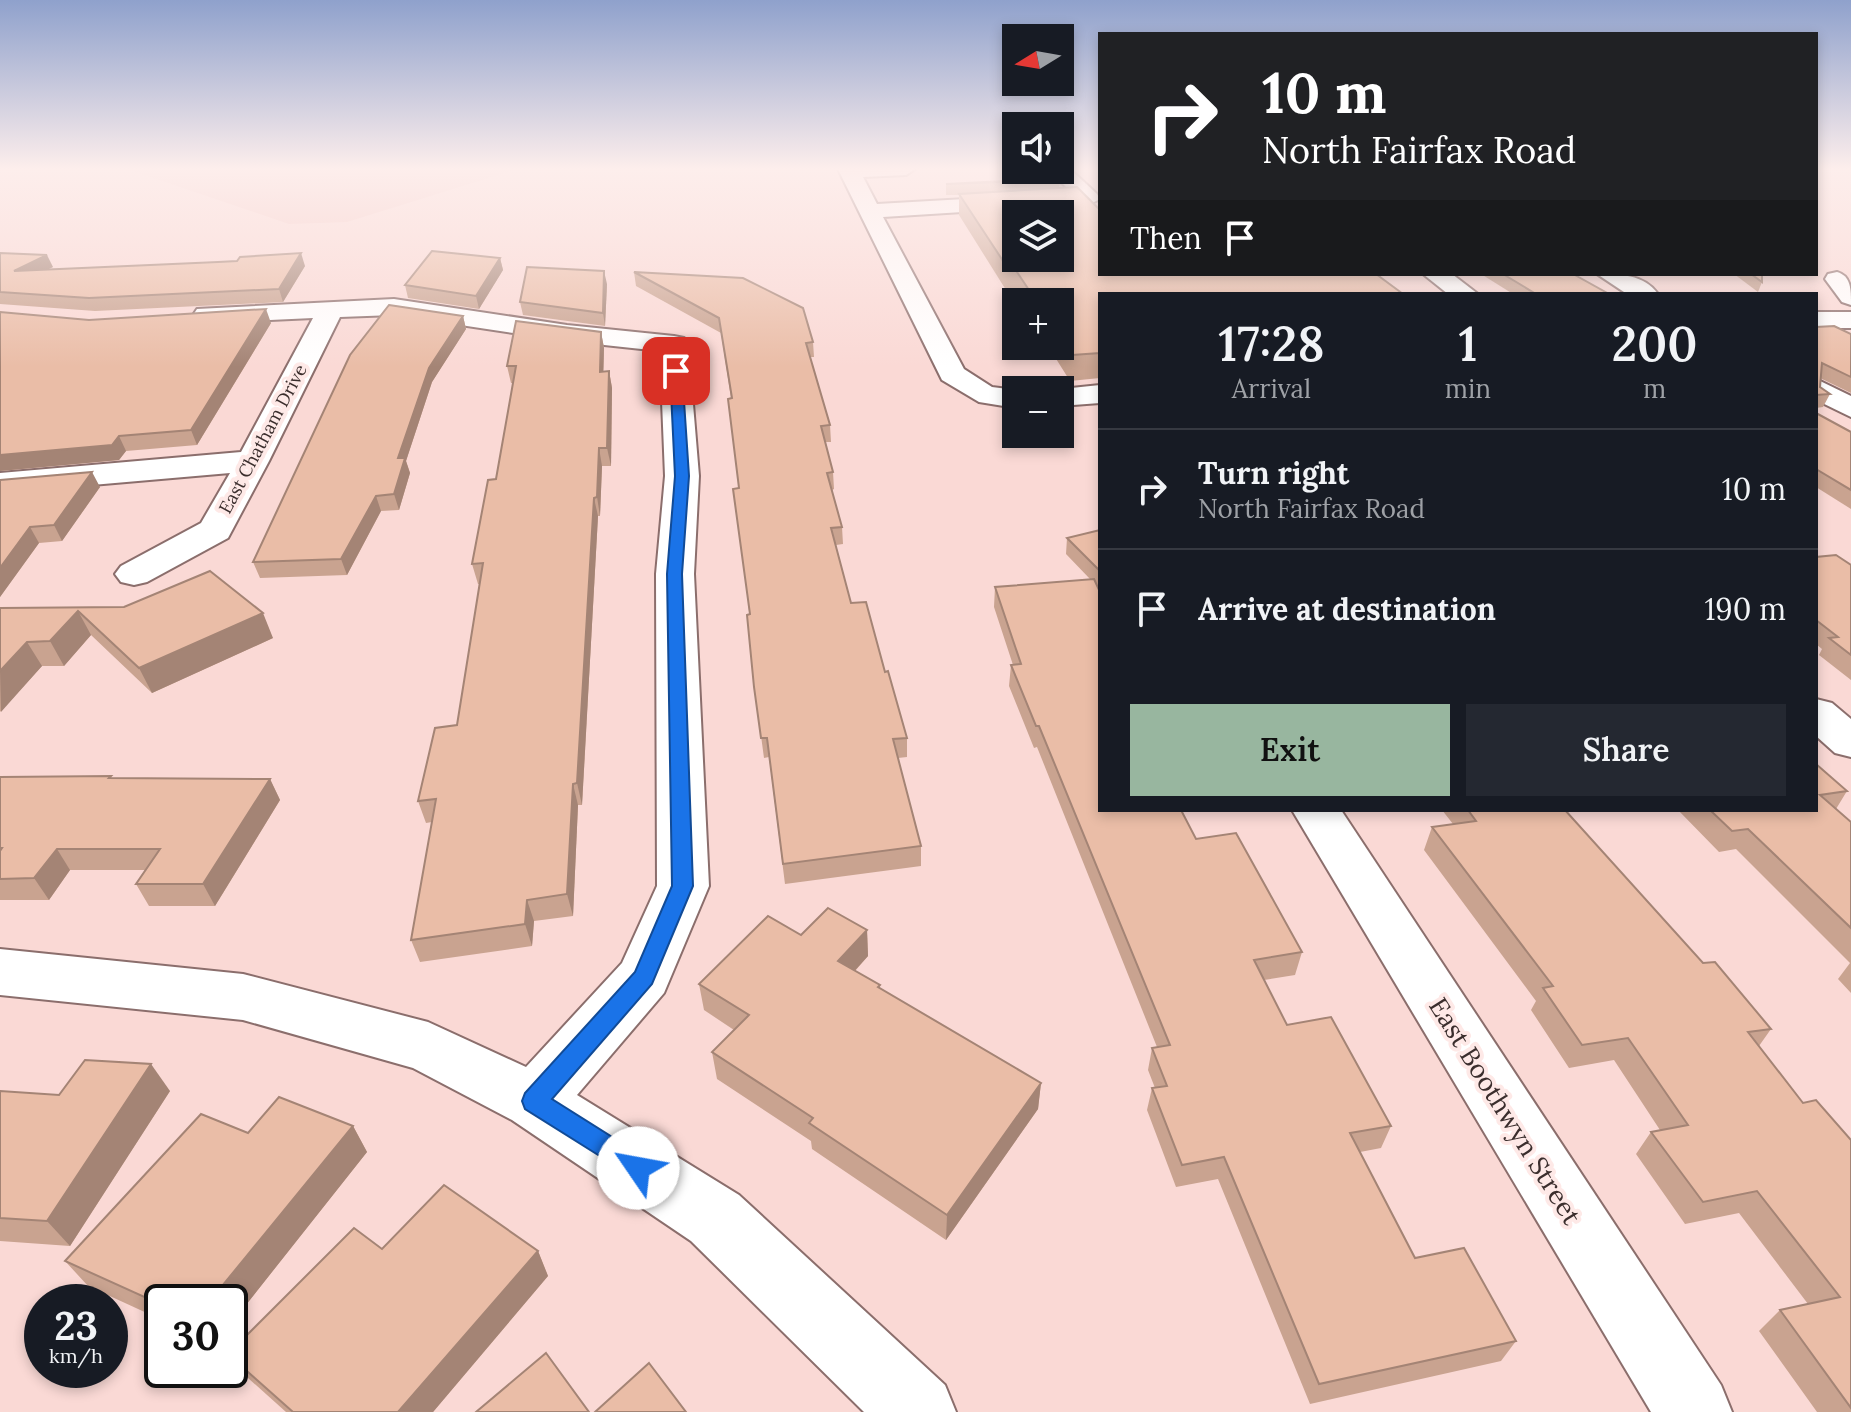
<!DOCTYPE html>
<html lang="en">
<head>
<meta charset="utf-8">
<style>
	:root { --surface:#171b24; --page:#242831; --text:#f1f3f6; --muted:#9ea1a6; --line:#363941; --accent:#98b69f }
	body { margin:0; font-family:Lora,serif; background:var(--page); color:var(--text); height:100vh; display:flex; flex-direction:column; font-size:30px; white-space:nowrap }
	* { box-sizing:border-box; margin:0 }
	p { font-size:26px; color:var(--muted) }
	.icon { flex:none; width:44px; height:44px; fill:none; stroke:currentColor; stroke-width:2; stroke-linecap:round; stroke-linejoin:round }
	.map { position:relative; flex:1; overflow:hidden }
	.sheet { position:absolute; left:1098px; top:292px; width:720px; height:520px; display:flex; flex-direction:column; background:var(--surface); border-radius:0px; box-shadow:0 4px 12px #0003 }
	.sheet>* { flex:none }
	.hud { position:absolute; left:1098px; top:32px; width:720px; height:244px; border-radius:0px; box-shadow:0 4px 12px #0003; background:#202124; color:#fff; overflow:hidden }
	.needle { width:52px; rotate:259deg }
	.buttons { position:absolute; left:1002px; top:24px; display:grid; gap:16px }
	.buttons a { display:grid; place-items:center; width:72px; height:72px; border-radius:0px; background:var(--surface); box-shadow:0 4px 12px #0003; font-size:40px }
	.speed { position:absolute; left:24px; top:1284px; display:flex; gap:16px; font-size:40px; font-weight:700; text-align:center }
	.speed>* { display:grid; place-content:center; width:104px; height:104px; border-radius:50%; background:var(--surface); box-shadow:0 4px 12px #0003; line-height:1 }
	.speed small { font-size:20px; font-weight:400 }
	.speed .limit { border:4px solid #111; border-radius:12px; background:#fff; color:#111 }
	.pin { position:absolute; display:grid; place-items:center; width:68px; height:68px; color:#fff; margin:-34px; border-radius:16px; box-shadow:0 4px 12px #0006 }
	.me { position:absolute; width:88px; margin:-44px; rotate:303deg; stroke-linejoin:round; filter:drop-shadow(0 0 6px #0008) }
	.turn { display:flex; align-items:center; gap:28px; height:168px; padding:0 32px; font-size:36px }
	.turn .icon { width:104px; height:104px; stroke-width:2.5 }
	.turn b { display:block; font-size:56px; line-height:68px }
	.then { display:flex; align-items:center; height:76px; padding:0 32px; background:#0003; gap:16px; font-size:30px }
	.eta { display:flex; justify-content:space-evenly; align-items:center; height:136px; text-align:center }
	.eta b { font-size:48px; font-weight:600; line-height:56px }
	.primary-button { display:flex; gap:16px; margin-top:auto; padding:16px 32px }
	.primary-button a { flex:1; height:92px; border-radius:0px; background:var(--accent); color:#111; font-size:32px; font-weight:600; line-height:92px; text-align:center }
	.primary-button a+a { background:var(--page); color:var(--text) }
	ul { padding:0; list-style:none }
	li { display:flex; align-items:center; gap:24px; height:120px; padding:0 32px; border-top:2px solid var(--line) }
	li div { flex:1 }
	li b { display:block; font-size:30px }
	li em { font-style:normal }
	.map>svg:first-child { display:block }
</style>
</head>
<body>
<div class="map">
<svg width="1851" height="1412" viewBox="0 0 1851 1412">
	<rect width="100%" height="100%" fill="#fad9d5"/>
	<path fill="#f4cbc7" d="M127,169H517L347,222L289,224Z"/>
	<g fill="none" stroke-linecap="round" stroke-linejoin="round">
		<g stroke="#8b6e6c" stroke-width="4">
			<g id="minor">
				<path d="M838,169H915L906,175L863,177L877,204L1072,193L1049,170L1070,169L1097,194L1100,199L1090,204L883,217L964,369L992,387L1016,390V408L979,402L942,380Z"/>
				<path d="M1837,272C1851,276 1851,289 1851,305L1842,302L1825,279L1828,274Z"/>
				<path d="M1423,274H1452L1478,294H1448Z"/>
				<path d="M1597,274C1619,274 1644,274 1658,294H1627Z"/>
				<path d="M394,299L567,325L674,336L684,338L688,344L699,476L694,574L709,886L664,993L577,1095L739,1195L945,1385L956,1412H864L691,1241L512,1120L413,1068L243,1020L0,995V949L243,974L428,1022L526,1067L622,963L657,886L656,574L665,476L660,351L567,341L394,315L340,317L269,461L228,538L147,582L134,585L121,582L115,574L121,566L201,523L230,473L0,493V473L241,452L313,318L206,323L197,321L193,315L197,309Z"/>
				<rect x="1816" y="312" width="35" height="16"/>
				<path d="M1816,379L1851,396V417L1816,400Z"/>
				<path d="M1100,385V403L1060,406V390H1052Z"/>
				<path d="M1816,699L1832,703L1851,719V757L1835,753L1816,736Z"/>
				<path d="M1292,810H1341L1721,1385L1732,1412H1651Z"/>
			</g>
		</g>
		<use href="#minor" fill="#fff" fill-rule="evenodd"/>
	</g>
	<g fill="#c9a390">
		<path d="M1060,180L1059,188L1100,294V378L1070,381L1048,346H1060V302H1020L1012,290H1006L959,215V195H946V184Z"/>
		<path d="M0,253L53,267L48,269L305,266L283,302L95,311L0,304Z"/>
		<path d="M500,258L503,270L479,309L408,298L405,285Z"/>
		<path d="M634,272L813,342L814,357H810L830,425L831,442H825L833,472L834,489L832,490L842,527L843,544L836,545L851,603L885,672L907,738V757L898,758L921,846V866L785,884L769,757L764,758L757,706L731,398L721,333L636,286Z"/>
		<path d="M1481,274H1573L1609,294H1513Z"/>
		<path d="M1734,274H1762V282L1758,292Z"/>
		<path d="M607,284L605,326L523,315L520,302Z"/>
		<path d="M0,312L89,320L271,323L197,445L126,451L119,460L0,471Z"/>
		<path d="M463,316L466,329L432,382L406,461L410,473L399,510L381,511L347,575L260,578L253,562Z"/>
		<path d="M1816,327L1851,334V393L1820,378V387L1830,394L1823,407L1816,408Z"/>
		<path d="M601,332L604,348L603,372L609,371L612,388L611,466H602L600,516H598L582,805H578L573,916L534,921L532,946L420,962L411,940L432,822L426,823L418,801L457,725L480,584H478L472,564L496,479L513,383H511L507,366Z"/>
		<path d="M1816,413L1851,432V509L1816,487Z"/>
		<path d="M0,480L100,487L62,541L39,543L0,597Z"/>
		<path d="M1100,530V589L1098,587L1100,810L1196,839L1302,952L1295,975L1264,980L1287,1025L1391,1126L1381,1148L1360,1152L1415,1258L1516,1341L1501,1361L1310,1404L1218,1179L1176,1187L1147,1110L1152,1088H1155L1148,1070L1152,1048L1157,1047L1037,747L1034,748L1009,686L1011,665H1013L994,607L995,587L1090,579L1066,554L1067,538Z"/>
		<path d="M1816,557L1851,565V680L1819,655L1822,649L1816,644Z"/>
		<path d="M124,607L273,638L152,693L91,635L64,666H42L0,712V608Z"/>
		<path d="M1816,764L1847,791L1836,809L1851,822V993L1838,979L1850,963L1736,849L1719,852L1678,810H1816Z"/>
		<path d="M0,777L270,779L280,800L215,906H149L136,884L145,870H70L49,900H0Z"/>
		<path d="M1442,810H1565L1703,963L1771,1029L1759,1046L1803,1103L1851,1140V1412H1817L1759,1331L1780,1310L1808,1304L1739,1213L1685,1224L1636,1154L1651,1132L1660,1130L1614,1060L1569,1068L1531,1010L1536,1001L1424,850L1432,827L1453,824Z"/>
		<path d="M867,930L868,956L855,971L880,985V989L1041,1083L1038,1109L946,1240L812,1149L811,1141L717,1079L712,1052L734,1030L704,1010L699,984L801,935Z"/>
		<path d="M0,1091L59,1095L170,1091L70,1246L0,1241Z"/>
		<path d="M353,1126L367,1152L230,1325V1302H162V1320L88,1286L65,1261L248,1133Z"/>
		<path d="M382,1249L538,1251L548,1276L433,1412H286L248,1378L230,1357Z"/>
	</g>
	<g fill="#a48475">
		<path d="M301,253L305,266L283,302L279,289Z"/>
		<path d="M47,255L53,267L20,283L14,271Z"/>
		<path d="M500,258L503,270L479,309L476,296Z"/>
		<path d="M604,271L607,284L605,326L603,313Z"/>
		<path d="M266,309L271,323L197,445L191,430Z"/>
		<path d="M463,316L466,329L432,382L406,461L410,473L399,510L394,494L398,458L429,368Z"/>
		<path d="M601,332L604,348L603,389L600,372Z"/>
		<path d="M609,371L612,388L611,466L607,448Z"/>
		<path d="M119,436L126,451L119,460L0,471V455Z"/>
		<path d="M599,448L602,466L600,516L597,497Z"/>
		<path d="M92,472L100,487L62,541L54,525Z"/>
		<path d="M376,496L381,511L347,575L341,559Z"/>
		<path d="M594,498L598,516L582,805L577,783Z"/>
		<path d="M30,527L39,543L0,597V568Z"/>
		<path d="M78,611L91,635L64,666L50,641Z"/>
		<path d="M263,613L273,638L152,693L139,668Z"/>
		<path d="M27,642L42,666L1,712L0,671Z"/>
		<path d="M270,779L280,800L215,906L203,884Z"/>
		<path d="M573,784L578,805L573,916L567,894Z"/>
		<path d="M57,849L70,870L49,900L34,878Z"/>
		<path d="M527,900L534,921L532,946L525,924Z"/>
		<path d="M867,930L868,956L840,987L838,961Z"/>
		<path d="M151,1064L170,1091L70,1246L47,1221Z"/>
		<path d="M1041,1083L1038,1109L946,1240L947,1215Z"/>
		<path d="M353,1126L367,1152L230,1325V1302H209Z"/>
		<path d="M538,1251L548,1276L433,1412H398Z"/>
	</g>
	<g fill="#eabda7" stroke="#a48475" stroke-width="2" fill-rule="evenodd">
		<path d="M1058,178L1060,180L946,184Z"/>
		<path d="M1077,187L1100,210V274H1376L1403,294H1100V353L1072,355L1060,336V302H1037L1013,266L1007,267L959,194ZM1016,214H1060V258H1016Z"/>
		<path d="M432,251L500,258L476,296L405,285Z"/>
		<path d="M0,253L47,255L14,271L218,262L237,261L240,257L301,253L279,289L89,298L0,292Z"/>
		<path d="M527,267L604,271L603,313L520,302Z"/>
		<path d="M634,272L743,278L803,308L813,342L806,343L830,425L821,426L833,472L827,473L842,527L831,528L851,603L866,602L885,672L888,671L907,738L893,739L921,846L783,864L767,738H761L754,687L747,615L750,614L733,489L739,488L728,399L732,398L719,318Z"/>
		<path d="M1503,274H1573L1609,294H1536Z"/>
		<path d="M1751,274H1762V282Z"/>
		<path d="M389,305L463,316L429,368L398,458H405L394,494L376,496L341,559L253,562L350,355Z"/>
		<path d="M266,309L191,430L119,436L112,445L0,455V312L89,320Z"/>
		<path d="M516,321L601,332L600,372L609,371L607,448H599L597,497L594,498L577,783L573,784L567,894L527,900L525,924L411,940L436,799L418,801L435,728L457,725L483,563L472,564L488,480L496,479L516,366H507Z"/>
		<path d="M1834,326L1851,334V377L1822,363L1820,387L1830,394L1816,395V327Z"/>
		<path d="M1816,413L1851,432V490L1816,469Z"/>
		<path d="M92,472L54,525L30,527L0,568V480Z"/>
		<path d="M1100,530V571L1067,538Z"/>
		<path d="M1836,555L1851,565V655L1829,638L1838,637L1816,620V557Z"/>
		<path d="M210,571L263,613L139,668L78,611L50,641L27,642L0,671V608L124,607Z"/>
		<path d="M1094,579L1100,592V810H1181L1196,839L1236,833L1302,952L1254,960L1287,1025L1331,1017L1391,1126L1350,1133L1415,1258L1464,1248L1516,1341L1319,1384L1224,1157L1182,1165L1152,1088L1167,1086L1152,1048L1170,1045L1039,726H1036L1011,665L1021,664L995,587Z"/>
		<path d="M1816,764L1847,791L1820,795L1851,822V928L1748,829L1732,831L1710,810H1816Z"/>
		<path d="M111,776L109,778L270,779L203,884H136L160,849H57L34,878L0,879V851L2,848H0V777Z"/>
		<path d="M1468,810H1565L1703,963L1715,962L1771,1029L1748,1032L1803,1103L1816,1100L1851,1140V1408L1780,1310L1840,1297L1757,1191L1703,1202L1651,1132L1688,1125L1628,1038L1582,1045L1543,988L1553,986L1432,827L1476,821Z"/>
		<path d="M828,908L867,930L838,961L880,985L878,987L1041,1083L947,1215L809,1123L813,1118L712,1052L749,1015L699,984L768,916L801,935Z"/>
		<path d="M85,1060L151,1064L47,1221L0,1218V1091L59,1095Z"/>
		<path d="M279,1097L353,1126L209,1302H162V1305L65,1261L201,1114L248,1133Z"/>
		<path d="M444,1185L538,1251L398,1412H293L230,1356V1352L354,1228L382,1249Z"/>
		<path d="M546,1353L589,1412H476Z"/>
		<path d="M649,1363L686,1412H595Z"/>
	</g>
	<linearGradient id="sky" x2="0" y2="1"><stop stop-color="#8fa1cc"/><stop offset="0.46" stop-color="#fdeeec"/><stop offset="1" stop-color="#fdeeec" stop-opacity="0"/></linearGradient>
	<rect width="1851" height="367" fill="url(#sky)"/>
	<path fill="#1a73e8" stroke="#114b97" stroke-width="2" d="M676,367L682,371L689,476L682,574L693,886L652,984L552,1099L647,1159L651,1168L647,1177L638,1180L525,1109L522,1101L525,1093L635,972L672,886L667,574L675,476L670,371Z"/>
	<g text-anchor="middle" stroke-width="8" stroke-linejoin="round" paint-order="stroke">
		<g font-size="18" fill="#3b2e2d" stroke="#fee9e7">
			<text transform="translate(263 439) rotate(-62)" y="6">East Chatham Drive</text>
		</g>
		<g font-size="26" fill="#3b2e2d" stroke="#fee9e7">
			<text transform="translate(1505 1111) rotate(58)" y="9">East Boothwyn Street</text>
		</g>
	</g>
</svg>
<div class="buttons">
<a><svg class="needle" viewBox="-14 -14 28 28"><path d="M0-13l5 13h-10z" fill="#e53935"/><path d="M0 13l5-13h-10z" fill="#9ea1a6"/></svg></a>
<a><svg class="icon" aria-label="sound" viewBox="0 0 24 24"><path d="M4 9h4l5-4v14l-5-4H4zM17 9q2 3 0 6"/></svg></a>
<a><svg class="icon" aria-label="layers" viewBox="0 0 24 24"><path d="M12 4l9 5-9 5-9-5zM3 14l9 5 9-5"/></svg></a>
<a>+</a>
<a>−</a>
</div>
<div class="speed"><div>23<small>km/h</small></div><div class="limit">30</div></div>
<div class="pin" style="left:676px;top:371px;background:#d93025"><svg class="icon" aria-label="arrive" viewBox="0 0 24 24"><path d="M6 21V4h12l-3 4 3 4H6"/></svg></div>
<svg class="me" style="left:638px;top:1168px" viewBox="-20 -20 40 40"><circle r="19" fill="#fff"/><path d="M0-13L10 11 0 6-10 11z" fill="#1a73e8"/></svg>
<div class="hud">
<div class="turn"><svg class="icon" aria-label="right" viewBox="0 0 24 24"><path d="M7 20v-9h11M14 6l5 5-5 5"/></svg><div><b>10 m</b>North Fairfax Road</div></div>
<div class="then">Then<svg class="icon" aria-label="arrive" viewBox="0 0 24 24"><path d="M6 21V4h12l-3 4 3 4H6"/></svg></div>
</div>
<section class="sheet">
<div class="eta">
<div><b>17:28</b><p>Arrival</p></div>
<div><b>1</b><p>min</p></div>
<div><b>200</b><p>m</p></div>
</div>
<ul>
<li><svg class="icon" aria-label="right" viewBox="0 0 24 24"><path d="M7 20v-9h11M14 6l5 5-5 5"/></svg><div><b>Turn right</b><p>North Fairfax Road</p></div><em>10 m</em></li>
<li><svg class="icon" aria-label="arrive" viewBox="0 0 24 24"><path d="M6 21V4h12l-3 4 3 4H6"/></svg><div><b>Arrive at destination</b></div><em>190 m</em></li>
</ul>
<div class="primary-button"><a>Exit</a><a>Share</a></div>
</section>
</div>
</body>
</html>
